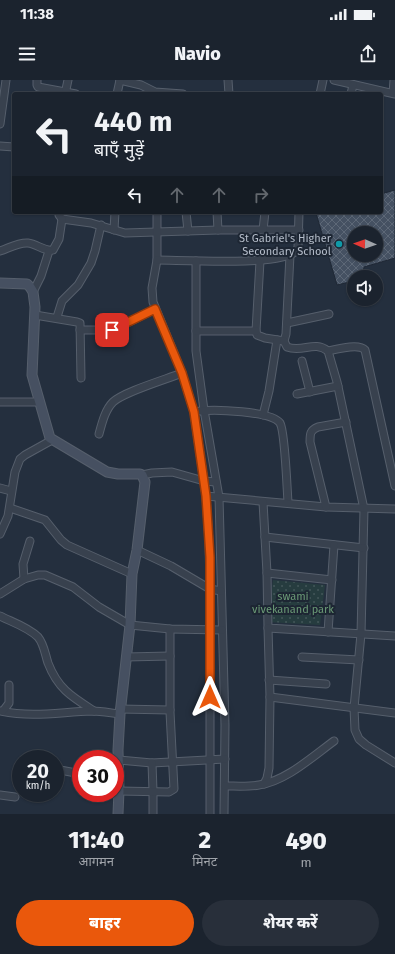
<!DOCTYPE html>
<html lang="hi">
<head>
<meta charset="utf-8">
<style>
	:root { --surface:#1b232e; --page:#282f3a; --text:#f1f3f6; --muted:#a0a4aa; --line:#39404a; --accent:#ea580c }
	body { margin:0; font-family:"Fira Sans","Noto Sans Devanagari",sans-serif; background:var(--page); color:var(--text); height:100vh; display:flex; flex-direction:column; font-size:15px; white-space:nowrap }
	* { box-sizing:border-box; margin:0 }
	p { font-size:13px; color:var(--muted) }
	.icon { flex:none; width:22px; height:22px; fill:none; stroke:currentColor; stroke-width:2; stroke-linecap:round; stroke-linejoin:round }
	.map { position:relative; height:734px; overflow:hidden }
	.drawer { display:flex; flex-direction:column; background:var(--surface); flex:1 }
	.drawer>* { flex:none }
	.banner { position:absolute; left:12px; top:12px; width:371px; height:122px; border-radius:4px; box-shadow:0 1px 3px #0004,0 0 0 1px var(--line); background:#1b232e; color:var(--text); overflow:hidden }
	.needle { width:26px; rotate:272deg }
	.buttons { position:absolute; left:347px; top:146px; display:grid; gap:8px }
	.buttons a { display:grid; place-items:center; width:36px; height:36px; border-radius:50%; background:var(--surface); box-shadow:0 1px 3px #0004,0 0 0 1px var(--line); font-size:20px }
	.speed { position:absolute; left:12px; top:670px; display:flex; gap:8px; font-size:20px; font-weight:700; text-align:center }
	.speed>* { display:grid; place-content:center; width:52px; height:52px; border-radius:50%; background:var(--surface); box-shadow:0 1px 3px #0004,0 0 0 1px var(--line); line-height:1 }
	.speed small { font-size:10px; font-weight:400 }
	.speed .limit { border:6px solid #d22; background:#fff; color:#111 }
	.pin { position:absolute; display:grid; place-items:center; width:34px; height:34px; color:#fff; margin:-17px; border-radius:8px; box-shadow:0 2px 6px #0006 }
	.me { position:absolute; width:44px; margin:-22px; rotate:0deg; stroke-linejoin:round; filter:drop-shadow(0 0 3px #0008) }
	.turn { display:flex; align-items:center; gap:14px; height:84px; padding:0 16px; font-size:18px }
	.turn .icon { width:52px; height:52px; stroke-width:2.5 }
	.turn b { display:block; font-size:28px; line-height:34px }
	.lanes { display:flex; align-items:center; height:38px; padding:0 16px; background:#0003; justify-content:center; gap:20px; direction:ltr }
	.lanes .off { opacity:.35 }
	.eta { display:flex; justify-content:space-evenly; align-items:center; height:68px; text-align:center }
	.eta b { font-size:24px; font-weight:800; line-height:28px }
	.button { display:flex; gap:8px; margin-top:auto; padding:8px 16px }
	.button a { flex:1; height:46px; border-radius:24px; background:var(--accent); color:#fff; font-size:16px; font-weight:800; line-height:46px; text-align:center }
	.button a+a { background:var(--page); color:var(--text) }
	.status { display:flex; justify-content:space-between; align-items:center; height:28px; padding:0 20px; background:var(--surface); direction:ltr }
	.status svg { height:11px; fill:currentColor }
	header { display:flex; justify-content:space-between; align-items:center; height:52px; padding:0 16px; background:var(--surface); font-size:18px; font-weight:800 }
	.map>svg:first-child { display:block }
</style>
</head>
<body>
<div class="status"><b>11:38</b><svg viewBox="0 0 49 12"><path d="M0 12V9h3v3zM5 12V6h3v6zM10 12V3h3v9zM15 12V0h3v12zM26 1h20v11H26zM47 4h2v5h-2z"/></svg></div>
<header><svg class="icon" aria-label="menu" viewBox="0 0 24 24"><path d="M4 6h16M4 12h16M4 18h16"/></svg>Navio<svg class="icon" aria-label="share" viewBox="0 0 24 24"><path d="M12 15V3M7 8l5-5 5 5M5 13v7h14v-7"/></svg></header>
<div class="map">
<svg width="395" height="734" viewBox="0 0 395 734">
	<defs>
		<pattern id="park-dots" width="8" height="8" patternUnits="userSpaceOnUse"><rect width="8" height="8" fill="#263c3f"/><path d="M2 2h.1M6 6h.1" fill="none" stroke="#435659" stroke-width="1.8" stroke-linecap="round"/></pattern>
		<pattern id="building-cross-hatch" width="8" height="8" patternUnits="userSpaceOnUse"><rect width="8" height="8" fill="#455162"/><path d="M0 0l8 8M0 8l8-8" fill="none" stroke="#5d6877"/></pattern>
	</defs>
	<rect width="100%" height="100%" fill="#242f3e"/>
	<path fill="url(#park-dots)" d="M273,500L325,505L320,545L268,542Z"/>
	<path fill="url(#building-cross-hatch)" stroke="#1f2835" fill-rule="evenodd" d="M395,110V178L364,187L362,197H354V201L337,205L316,133L321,132H381V114ZM354,153H376V175H354Z"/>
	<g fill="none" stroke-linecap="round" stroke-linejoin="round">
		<g stroke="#565f6c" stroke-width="9">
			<g id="street">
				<path d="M37,0V5L38,7L76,14"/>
				<path d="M120,0L141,5L155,12L183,14"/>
				<path d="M228,0L229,14"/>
				<path d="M334,0L395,14"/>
				<path d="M393,13L394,0"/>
				<path d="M65,14L68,0"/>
				<path d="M117,14L120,0"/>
				<path d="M320,14L323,0"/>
				<path d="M351,14L353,5"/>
				<path d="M0,44L6,0"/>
				<path d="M0,66L14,67"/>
				<path d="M59,132V135L62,139L91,143L125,153L218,150H299"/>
				<path d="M157,132V180L152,208L153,222L182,293L194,332L206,416L209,461L210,509V734"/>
				<path d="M186,132L188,151"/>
				<path d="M217,132L218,150"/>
				<path d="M114,150L115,132"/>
				<path d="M263,150L265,132"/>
				<path d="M0,171C9,168 19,162 28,163C37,164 45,172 53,170L59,159L62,139"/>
				<path d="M290,175L286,254L284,261L287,267C303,273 314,260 328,271L337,302L364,429L361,554L354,628L355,650L359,659L366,665L395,683"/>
				<path d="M157,180C181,180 280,186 295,172C297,171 297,169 298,167L299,132"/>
				<path d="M196,181V271L204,330L219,417L225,645L224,734"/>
				<path d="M260,181L256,251L257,255L265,258L284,261"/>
				<path d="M33,212L41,196L49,171"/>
				<path d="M35,235L77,242L80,243L81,298"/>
				<path d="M57,237L62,221L78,205L91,183L95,171L101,145"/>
				<path d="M287,243L329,234"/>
				<path d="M80,250H113L155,229"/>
				<path d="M196,251H256"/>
				<path d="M328,271C337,269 359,263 365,270L395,406"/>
				<path d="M302,281L310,312"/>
				<path d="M297,314L338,306"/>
				<path d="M0,322H40"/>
				<path d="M200,331C214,329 271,331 280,343C285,351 287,409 288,422"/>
				<path d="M263,335L269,311L277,260"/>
				<path d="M99,354C102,343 105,330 113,322C123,312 167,299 182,293"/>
				<path d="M142,395L152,393L172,392L204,401L216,402"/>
				<path d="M0,408L11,411"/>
				<path d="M206,416L326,427L395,429"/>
				<path d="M263,422L267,493L268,548L395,556"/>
				<path d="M326,427L310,362C310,354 310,350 318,347L346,342"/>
				<path d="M10,428L45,440L61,460L67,465L132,494"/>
				<path d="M0,454L8,436L15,392L20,379L25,375L52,360"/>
				<path d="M265,457L364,468"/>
				<path d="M137,470L171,486L210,509L221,511"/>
				<path d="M267,493L332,500"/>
				<path d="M24,499L23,484L30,461"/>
				<path d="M0,514L24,499L38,495H45L73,507L99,527L130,545L170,549L222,550"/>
				<path d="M0,536C12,542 28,547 38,557C44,564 45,574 48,583C58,609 72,617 94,631"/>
				<path d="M328,552L334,465"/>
				<path d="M126,577L170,576"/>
				<path d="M302,577L359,580"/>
				<path d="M269,600L326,604"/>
				<path d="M270,617L395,633"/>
				<path d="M120,629L170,630"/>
				<path d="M0,631C34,638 59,632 92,631C101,631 111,633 120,634"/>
				<path d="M3,631L9,623V605"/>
				<path d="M119,680L152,683L225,679"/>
				<path d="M152,683L153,711V734"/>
				<path d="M55,689L81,694"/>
				<path d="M264,704L267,698L269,688L270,617L268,548"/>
				<path d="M225,706C236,706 248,707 259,705C286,701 312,677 334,661"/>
				<path d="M119,711L169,712L174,709L170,632V549"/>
				<path d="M0,715L15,717"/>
			</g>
		</g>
		<g stroke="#565f6c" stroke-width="11">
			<path id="secondary" d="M0,203L27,204L30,207L33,212L35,227L32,295L50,358L107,392L118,394H140L142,395L145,402L137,470L132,494L130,545L120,634L118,670L119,711L118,734"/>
		</g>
		<use href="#street" stroke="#38414e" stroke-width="7"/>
		<use href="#secondary" stroke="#465061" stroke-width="9"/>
	</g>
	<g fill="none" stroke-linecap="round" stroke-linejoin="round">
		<g stroke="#983908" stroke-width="10">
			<path id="route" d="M112,250L155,229L182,293L194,332L206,416L210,477V617"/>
		</g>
		<use href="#route" stroke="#ea580c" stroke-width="7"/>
	</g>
	<circle fill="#0f9aa8" stroke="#1d2633" stroke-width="1.5" cx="339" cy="164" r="4"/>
	<g text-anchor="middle" stroke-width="4" stroke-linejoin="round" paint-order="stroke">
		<g font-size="11" fill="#b4bcc9" stroke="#1d2633" text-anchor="end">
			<text x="331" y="162">St Gabriel's Higher<tspan x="331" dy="13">Secondary School</tspan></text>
		</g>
		<g font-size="11" fill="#6b9a76" stroke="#1d2633">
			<text x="293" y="520">swami<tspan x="293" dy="13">vivekanand park</tspan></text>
		</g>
	</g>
</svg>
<div class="buttons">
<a><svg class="needle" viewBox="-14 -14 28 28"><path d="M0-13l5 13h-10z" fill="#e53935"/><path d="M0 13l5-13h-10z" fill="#a0a4aa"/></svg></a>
<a><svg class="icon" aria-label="sound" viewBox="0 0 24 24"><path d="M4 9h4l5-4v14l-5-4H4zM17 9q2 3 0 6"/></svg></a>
</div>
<div class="speed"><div>20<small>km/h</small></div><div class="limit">30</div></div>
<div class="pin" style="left:112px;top:250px;background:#d93025"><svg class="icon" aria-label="arrive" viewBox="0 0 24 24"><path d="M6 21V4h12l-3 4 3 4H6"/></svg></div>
<svg class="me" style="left:210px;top:617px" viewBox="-20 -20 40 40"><path d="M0-17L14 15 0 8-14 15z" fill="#ea580c" stroke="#fff" stroke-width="4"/></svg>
<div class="banner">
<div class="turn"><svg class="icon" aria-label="left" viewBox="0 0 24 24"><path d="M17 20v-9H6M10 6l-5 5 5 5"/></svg><div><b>440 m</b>बाएँ मुड़ें</div></div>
<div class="lanes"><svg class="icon" aria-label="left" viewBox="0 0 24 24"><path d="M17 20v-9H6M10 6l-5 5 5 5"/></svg><svg class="icon off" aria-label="ahead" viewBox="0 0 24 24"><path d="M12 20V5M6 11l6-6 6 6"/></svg><svg class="icon off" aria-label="ahead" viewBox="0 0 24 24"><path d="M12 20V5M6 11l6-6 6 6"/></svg><svg class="icon off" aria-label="right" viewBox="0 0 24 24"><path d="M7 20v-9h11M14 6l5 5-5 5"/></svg></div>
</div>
</div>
<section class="drawer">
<div class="eta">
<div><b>11:40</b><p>आगमन</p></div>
<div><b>2</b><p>मिनट</p></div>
<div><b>490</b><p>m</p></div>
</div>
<div class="button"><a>बाहर</a><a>शेयर करें</a></div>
</section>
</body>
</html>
